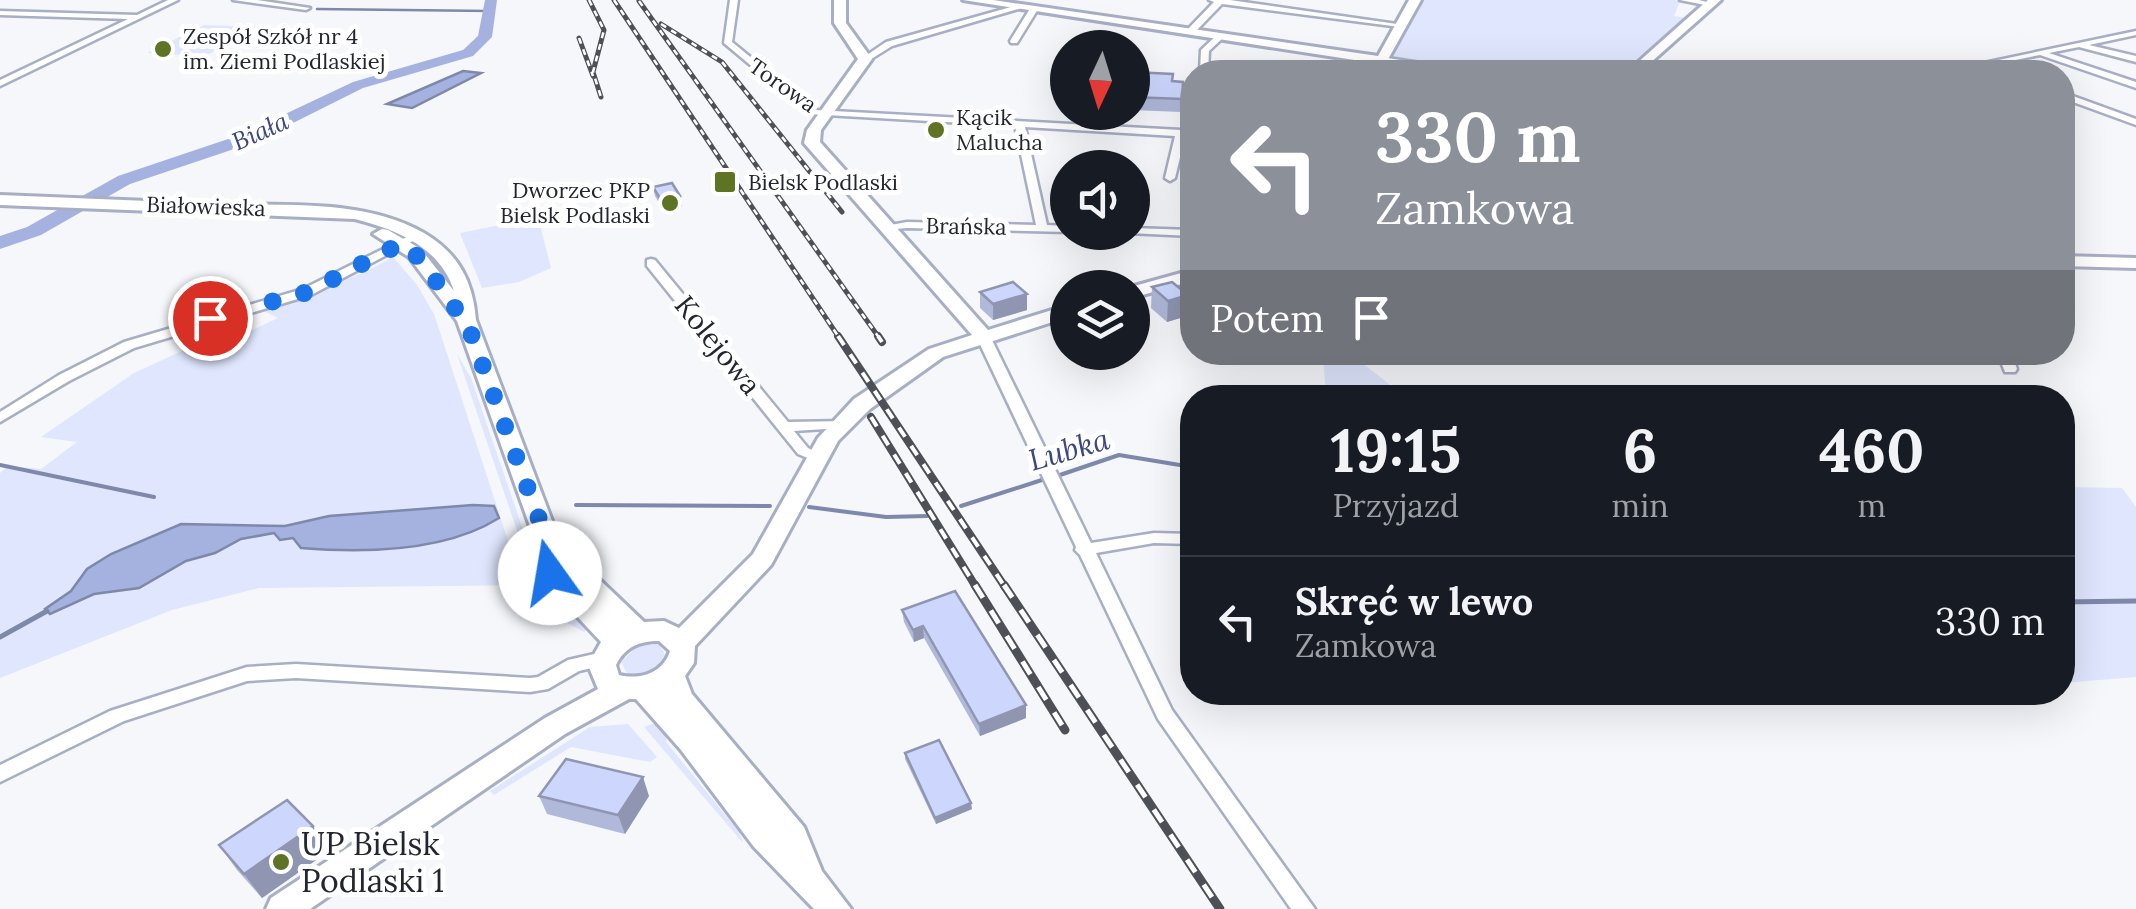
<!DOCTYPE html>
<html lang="pl">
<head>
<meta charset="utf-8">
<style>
	:root { --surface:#171b24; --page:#20242c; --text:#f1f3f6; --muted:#9ea1a6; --line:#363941 }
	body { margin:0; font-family:Lora,serif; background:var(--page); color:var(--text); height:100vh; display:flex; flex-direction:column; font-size:38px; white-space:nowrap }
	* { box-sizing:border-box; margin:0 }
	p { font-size:32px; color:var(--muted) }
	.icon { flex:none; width:55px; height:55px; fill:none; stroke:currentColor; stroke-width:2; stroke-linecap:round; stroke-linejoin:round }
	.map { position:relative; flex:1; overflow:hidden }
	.details { position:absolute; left:1180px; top:385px; width:895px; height:320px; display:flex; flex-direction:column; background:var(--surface); border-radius:40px; box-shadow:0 10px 40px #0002 }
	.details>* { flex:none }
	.banner { position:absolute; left:1180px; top:60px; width:895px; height:305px; border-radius:40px; box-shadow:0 10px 40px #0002; background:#8c9099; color:#fff; overflow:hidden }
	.needle { width:65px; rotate:184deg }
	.tools { position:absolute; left:1050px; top:30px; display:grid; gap:20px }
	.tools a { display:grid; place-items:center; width:100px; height:100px; border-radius:50%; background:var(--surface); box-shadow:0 10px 40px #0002; font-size:50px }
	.pin { position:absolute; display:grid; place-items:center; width:85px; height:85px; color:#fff; margin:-42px; border:5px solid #fff; border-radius:50%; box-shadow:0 2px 10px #0007 }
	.me { position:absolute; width:110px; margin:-55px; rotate:347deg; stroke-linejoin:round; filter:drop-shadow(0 0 8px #0008) }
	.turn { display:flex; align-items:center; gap:35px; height:210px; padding:0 30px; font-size:45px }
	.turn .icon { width:130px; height:130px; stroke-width:2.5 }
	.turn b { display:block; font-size:70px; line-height:85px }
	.then { display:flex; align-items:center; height:95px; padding:0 30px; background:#0003; gap:20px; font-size:38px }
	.eta { display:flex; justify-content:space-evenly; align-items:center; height:170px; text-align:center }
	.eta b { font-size:60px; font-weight:700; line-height:70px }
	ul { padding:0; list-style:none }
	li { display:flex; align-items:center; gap:30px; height:130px; padding:0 30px; border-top:2px solid var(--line) }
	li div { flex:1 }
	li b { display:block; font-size:38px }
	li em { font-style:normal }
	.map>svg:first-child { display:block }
</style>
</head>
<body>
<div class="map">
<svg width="2136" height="909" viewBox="0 0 2136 909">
	<rect width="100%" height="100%" fill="#f5f7fb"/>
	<g fill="#dfe6fd">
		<path d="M1423,0H1673L1680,1L1674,16L1685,18L1621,72H1477L1391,59Z"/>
		<path d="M204,25L260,27L205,56L147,53Z"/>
		<path d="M525,220L540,225L551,268L519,282L482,288L460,233Z"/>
		<path d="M393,257L417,285L434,314L515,562L527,585L259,588L172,610L0,678V473L8,466L41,469L77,442L41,437L134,373L230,329L244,334L278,318L260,309L366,272Z"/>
		<path d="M1332,353H1349L1406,397H1326L1323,356Z"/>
		<path d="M457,354L471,378L532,556L546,578L590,625L584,632L564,621L527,560Z"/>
		<path d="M2063,487L2122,488L2136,507V677L2063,683Z"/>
		<path d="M640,644L660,645L667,659L647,675H628L621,662Z"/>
		<path d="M661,721L668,729L666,742L739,832L743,843L644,727Z"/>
		<path d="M628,724L657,757L650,762L571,747L494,795L490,791L590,727Z"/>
	</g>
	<g fill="#a5b2df" stroke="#7e88aa" stroke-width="2.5">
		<path d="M463,71L481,73L412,108L387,104Z"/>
		<path d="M473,505L494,506L499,518C445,552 363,553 301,548L293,538L280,540L274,533L241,539L215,553L186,561L139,588L94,594L50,614L45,609L71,591L87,569L111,554L181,524L285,526L329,516Z"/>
	</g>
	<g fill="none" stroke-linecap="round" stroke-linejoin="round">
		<path stroke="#7e88aa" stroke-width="2.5" d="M317,9L489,11"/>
		<g stroke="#7e88aa" stroke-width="4">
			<path d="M0,465L154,497"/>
			<path d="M1057,476L1119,455L1192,467"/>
			<path d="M576,505L770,506"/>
			<path d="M961,506L1048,478"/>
			<path d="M809,507L886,517L927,516"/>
		</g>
		<g stroke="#7e88aa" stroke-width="5">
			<path d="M2062,602L2136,601"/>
			<path d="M0,637L47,611"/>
		</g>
		<path fill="#a5b2df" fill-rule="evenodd" d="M485,0H497L492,37L473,56L363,88L255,142L130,184L41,235L0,249V236L27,227L118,176L243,134L353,82L463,50L478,36Z"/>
		<g stroke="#a8aec4" stroke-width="5">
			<g id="street">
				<path d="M168,0H178L0,86V80L128,19L0,15V11L137,15Z"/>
				<path d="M233,0H257L310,8L306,10Z"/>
				<path d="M730,0H738L732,42L815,110L1181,130L1192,131V137H1185L1175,178L1170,181L1165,178L1175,136L1025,127L1047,225L1068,226V232L907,228L885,230V226L907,222L1036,225L1015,126L809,114L724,43Z"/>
				<path d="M1209,0H1230L1404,25L1400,27L1222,4L1193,34H1187V30L1214,2Z"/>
				<path d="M1680,0H1699L1714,4L1710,6Z"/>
				<path d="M1018,5L1025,7L892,46L868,61L861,59L886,42Z"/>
				<path d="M1031,7L1038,9L1017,43H1011L1010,41Z"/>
				<path d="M2136,31V35L2089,45L2136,56V62L2079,47L2049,53L2136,82V88L2040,55L1956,72H1941Z"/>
				<path d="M1218,34L1225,36L1209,51L1208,72H1200L1201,50Z"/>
				<path d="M1381,57L1460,69L1464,72H1446L1378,62V58Z"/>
				<path d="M1639,64L1664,70L1665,72H1651L1636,69V65Z"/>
				<path d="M2062,92L2136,119V125L2062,98Z"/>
				<path d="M1132,228L1192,230V236L1128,233L1132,232Z"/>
				<path d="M411,235L415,236V240L311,295L134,348L69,381L0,422V412L59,375L124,342L303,289Z"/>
				<path d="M651,259L655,260L788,422L846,421L848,424L846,427L841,428L794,431L808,448L825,457L822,460L817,462L798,454L647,266V260Z"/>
				<path d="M983,332L990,336L1091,543L1154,533L1192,534V544L1154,543L1096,553L1172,710L1315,909H1291L1158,719L1080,555L1075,550L1076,547L976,336Z"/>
				<path d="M1997,352H2011L2017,369L2015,372H2005Z"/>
				<path d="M603,652L609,654L612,659L609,664L579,671L548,689L530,692L296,678L247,681L124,721L0,782V765L110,711L247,667L296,664L530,678L538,677L568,660Z"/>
			</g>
		</g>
		<g stroke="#a8aec4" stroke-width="6">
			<g id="secondary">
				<path d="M834,0H846V23L872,59L821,130L820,142L988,330L1068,305V317L943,357L870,409L838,441L771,565L695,646L694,663L685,676L692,694L804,827L822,871L851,909H814L754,847L681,750L636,699H629L565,734L310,909H266L271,898L545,718L598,689L588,665L601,642L542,579L537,546L457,321L409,257L373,234L382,229L388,230L421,249L454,291C440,247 397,230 355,219L0,205V195C74,198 148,201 222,204C288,206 364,199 424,233C458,253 473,281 476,320L560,542L644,622L664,621L679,628L753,554L818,438L854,399L929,349L972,335L804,143L807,130L858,59L834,23ZM659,641L670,651C663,673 641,680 619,675L616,665C625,647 639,641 659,641Z"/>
				<path d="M963,0H993L1378,56L1409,0H1421L1381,72H1369L1374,63Z"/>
				<path d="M1708,0H1721L1640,72H1627Z"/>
				<path d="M2062,256L2136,258V268L2062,266Z"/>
				<path d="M1192,270V281L1139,296L1132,297V288H1127Z"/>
			</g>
		</g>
		<use href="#street" fill="#fff" fill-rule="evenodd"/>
		<use href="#secondary" fill="#fff" fill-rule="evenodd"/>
		<g stroke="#4e5058" stroke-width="5">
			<g id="rail-far2">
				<path d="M589,0L604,30L593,72L601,97"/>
				<path d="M614,0L840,339"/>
				<path d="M639,1L880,339"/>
				<path d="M661,24L722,62L842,212"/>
				<path d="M579,38L593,76"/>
			</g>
		</g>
		<g stroke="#4e5058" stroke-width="8">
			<g id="rail-far1">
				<path d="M838,336L1005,587"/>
				<path d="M878,336L882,342"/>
				<path d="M871,417L976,587"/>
			</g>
		</g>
		<g stroke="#4e5058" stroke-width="9">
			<g id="rail">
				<path d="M975,585L1065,730"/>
				<path d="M1004,585L1220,909"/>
			</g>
		</g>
		<use href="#rail-far2" stroke="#fff" stroke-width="2.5" stroke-dasharray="6" stroke-linecap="butt"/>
		<use href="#rail-far1" stroke="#fff" stroke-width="4" stroke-dasharray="11" stroke-linecap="butt"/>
		<use href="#rail" stroke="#fff" stroke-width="5" stroke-dasharray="15" stroke-linecap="butt"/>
	</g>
	<g fill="#b0b9da">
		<path d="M1132,72L1173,81L1183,82L1181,112L1132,110Z"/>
		<path d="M653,187L680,196L682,206L663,210L655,196Z"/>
		<path d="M1152,287L1188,295L1187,316L1167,322L1151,308Z"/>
		<path d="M980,292L1027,310L993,320L980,308Z"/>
		<path d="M902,610L1026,705V718L980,736L924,638L914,642L904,622Z"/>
		<path d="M905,753L972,809L936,824L905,759Z"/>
		<path d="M539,796H649L625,834L547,814Z"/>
		<path d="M219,845L329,851L262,898L237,870Z"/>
	</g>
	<g fill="#9096b1">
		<path d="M680,196L682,206L663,210L661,200Z"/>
		<path d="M1027,294V310L993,320V304Z"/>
		<path d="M1188,295L1187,316L1167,322L1168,301Z"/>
		<path d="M923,626L924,638L914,642L913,630Z"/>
		<path d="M1026,705V718L980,736L979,724Z"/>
		<path d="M643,777L649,796L625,834L618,815Z"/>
		<path d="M971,803L972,809L936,824L935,818Z"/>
		<path d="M313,826L329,851L262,898L244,874Z"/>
	</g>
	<g fill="#cdd7fd" stroke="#9096b1" stroke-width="2.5">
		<path d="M1132,72L1173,74L1172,81L1183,82L1182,99L1132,97Z"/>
		<path d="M672,183L680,196L661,200L653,187Z"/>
		<path d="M1013,282L1027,294L993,304L980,292Z"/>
		<path d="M1172,282L1188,295L1168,301L1152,287Z"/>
		<path d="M955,591L1026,705L979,724L923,626L913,630L902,610Z"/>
		<path d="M939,740L971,803L935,818L905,753Z"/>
		<path d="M566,759L643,777L618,815L539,796Z"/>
		<path d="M287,800L313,826L244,874L219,845Z"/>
	</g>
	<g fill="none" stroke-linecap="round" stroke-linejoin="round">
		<path stroke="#1a73e8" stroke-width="18" stroke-dasharray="0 32.4" d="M210,318L308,292L402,243C431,264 441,296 466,320L549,546L550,573"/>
	</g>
	<g fill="#5e7424" stroke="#fff" stroke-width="4">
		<circle cx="163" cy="49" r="10"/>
		<circle cx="936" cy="130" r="10"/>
		<rect x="713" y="170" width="24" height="24" rx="5"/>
		<circle cx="670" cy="203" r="10"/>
		<circle cx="281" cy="862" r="10"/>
	</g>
	<g text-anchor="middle" stroke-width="10" stroke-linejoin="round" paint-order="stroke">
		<g font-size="22" fill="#24262f" stroke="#fff" text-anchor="start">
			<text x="183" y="44">Zespół Szkół nr 4<tspan x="183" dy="25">im. Ziemi Podlaskiej</tspan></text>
			<text x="956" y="125">Kącik<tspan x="956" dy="25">Malucha</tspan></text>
			<text x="748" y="190">Bielsk Podlaski</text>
			<text x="650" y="198" text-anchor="end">Dworzec PKP<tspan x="650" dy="25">Bielsk Podlaski</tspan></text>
		</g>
		<g font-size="22" fill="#24262f" stroke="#fff">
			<text transform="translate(783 85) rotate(35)" y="8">Torowa</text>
			<text transform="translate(206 206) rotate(2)" y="8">Białowieska</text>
			<text transform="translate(966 226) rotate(1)" y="8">Brańska</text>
		</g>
		<g font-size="25" font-style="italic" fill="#3b4780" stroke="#fff">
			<text transform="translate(260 131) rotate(-24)" y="9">Biała</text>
		</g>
		<g font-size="28" fill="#24262f" stroke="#fff">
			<text transform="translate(718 345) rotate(51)" y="10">Kolejowa</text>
		</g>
		<g font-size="30" font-style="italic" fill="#3b4780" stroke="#fff">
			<text transform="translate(1069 450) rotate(-16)" y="10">Lubka</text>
		</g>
		<g font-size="32" fill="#24262f" stroke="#fff" text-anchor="start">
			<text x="301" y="855">UP Bielsk<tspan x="301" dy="37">Podlaski 1</tspan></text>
		</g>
	</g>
</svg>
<div class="tools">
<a><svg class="needle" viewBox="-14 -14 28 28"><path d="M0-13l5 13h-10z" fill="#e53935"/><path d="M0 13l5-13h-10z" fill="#9ea1a6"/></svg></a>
<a><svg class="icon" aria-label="sound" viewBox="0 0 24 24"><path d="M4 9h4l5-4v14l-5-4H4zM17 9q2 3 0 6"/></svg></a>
<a><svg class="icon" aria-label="layers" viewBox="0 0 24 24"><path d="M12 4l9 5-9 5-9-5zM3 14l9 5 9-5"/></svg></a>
</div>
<div class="pin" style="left:210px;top:318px;background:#d93025"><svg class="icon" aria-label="arrive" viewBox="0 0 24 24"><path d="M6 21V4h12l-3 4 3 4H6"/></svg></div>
<svg class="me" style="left:550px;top:573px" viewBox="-20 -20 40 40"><circle r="19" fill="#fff"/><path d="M0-13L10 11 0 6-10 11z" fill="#1a73e8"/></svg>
<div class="banner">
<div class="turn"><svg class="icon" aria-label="left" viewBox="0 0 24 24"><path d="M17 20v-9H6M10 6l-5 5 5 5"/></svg><div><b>330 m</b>Zamkowa</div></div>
<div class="then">Potem<svg class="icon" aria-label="arrive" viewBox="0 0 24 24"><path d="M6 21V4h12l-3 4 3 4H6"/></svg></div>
</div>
<section class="details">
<div class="eta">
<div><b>19:15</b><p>Przyjazd</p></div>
<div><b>6</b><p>min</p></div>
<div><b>460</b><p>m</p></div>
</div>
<ul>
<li><svg class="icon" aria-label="left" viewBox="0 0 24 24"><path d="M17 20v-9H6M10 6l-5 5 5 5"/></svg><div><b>Skręć w lewo</b><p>Zamkowa</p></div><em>330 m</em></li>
</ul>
</section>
</div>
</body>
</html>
